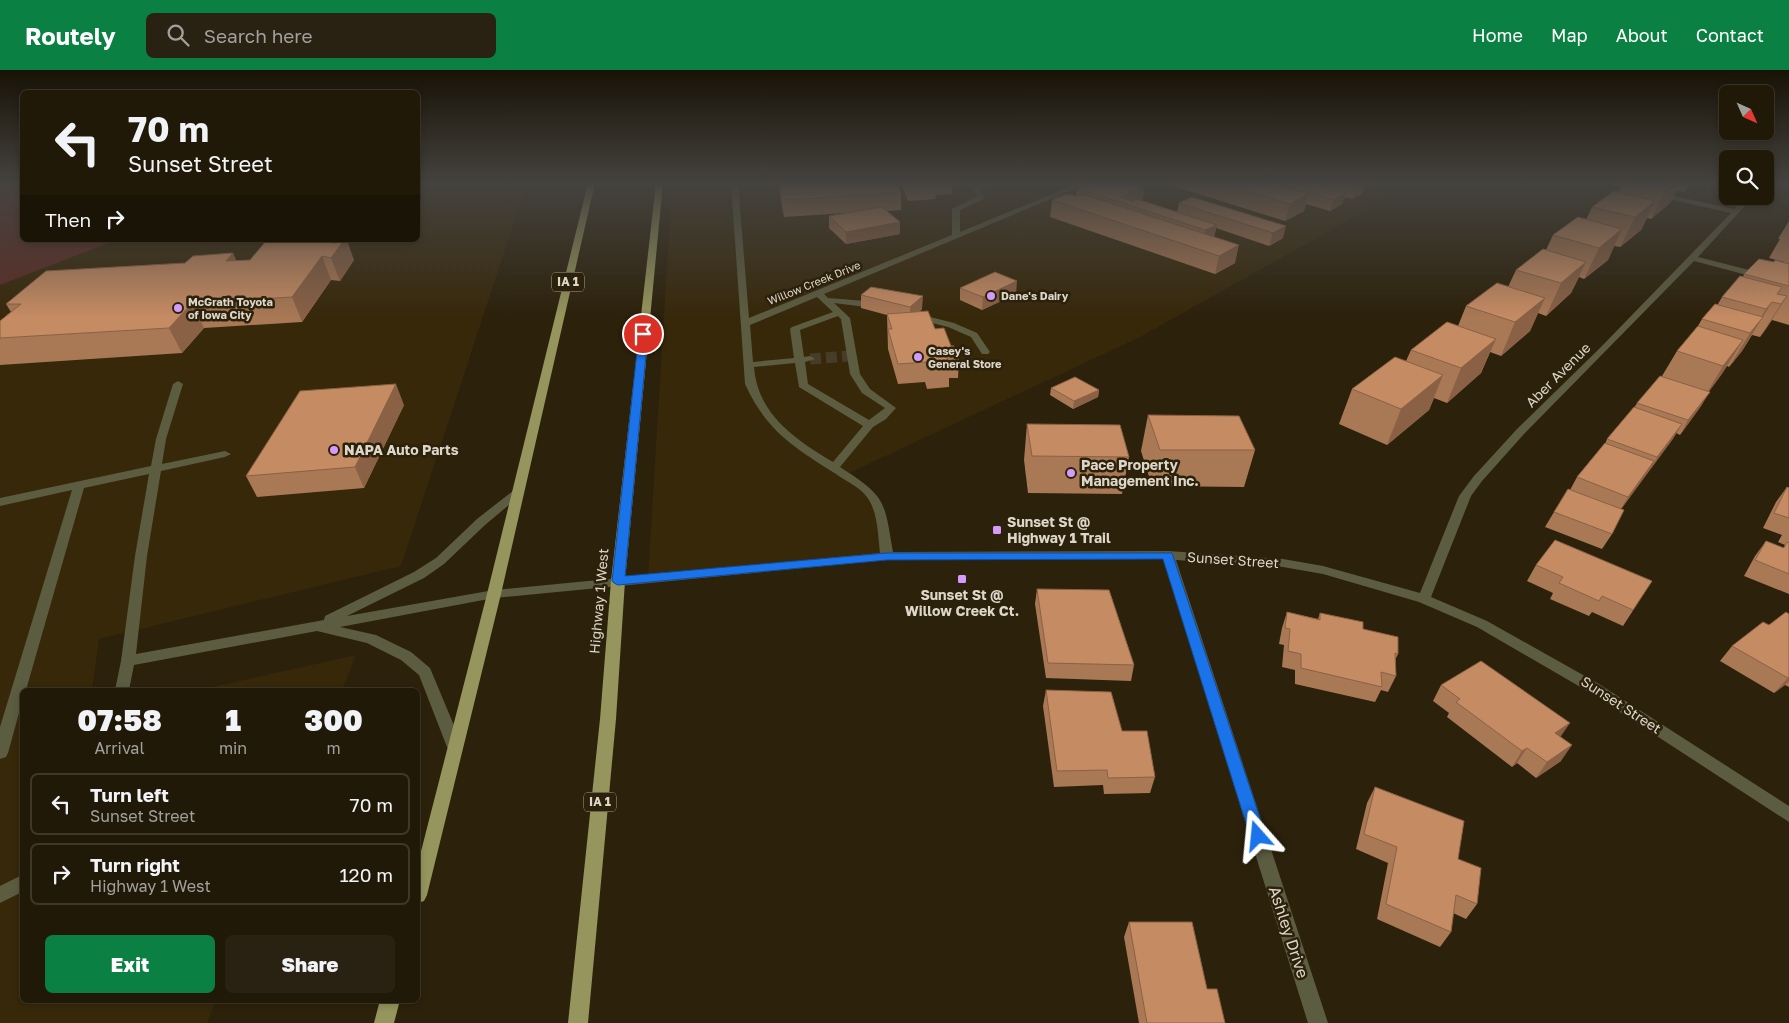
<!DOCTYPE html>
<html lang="en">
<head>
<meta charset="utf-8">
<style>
	:root { --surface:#211908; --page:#292212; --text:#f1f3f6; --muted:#a2a09c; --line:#3e3829; --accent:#0b8043 }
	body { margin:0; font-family:"Golos Text",sans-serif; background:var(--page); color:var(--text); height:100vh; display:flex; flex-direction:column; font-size:19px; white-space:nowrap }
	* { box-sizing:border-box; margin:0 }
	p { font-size:16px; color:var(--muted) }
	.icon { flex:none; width:28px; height:28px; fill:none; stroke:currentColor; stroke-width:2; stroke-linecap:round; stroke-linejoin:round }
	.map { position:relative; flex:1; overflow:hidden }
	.panel { position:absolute; left:20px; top:618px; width:400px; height:315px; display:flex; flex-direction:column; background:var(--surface); border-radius:8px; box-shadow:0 2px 8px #0003,0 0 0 1px var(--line) }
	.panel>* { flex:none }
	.hud { position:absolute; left:20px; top:20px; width:400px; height:152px; border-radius:8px; box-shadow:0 2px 8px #0003,0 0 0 1px var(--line); background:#211908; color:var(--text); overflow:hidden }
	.needle { width:32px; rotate:135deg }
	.tools { position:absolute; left:1719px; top:15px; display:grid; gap:10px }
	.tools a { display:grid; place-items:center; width:55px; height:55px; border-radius:8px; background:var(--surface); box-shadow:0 2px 8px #0003,0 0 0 1px var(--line); font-size:25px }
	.pin { position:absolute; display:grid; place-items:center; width:42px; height:42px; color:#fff; margin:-21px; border:2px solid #fff; border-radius:50%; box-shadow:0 1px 5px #0007 }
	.me { position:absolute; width:55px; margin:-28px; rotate:342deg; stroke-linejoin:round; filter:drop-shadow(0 0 4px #0008) }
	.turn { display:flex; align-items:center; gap:18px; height:105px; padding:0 25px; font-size:22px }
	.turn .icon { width:65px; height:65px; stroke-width:2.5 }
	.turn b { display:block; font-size:35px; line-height:42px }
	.then { display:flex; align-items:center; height:48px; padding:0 25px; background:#0003; gap:10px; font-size:19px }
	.eta { display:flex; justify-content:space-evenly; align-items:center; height:85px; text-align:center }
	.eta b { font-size:30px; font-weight:800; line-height:35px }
	.action { display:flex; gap:10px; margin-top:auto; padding:10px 25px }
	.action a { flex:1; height:58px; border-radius:8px; background:var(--accent); color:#fff; font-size:20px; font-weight:800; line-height:58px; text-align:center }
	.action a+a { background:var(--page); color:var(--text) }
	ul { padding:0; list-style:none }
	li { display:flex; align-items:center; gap:15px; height:62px; margin:0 10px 8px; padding:0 15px; border:2px solid var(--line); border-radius:8px }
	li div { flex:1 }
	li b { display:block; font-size:19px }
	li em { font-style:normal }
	header { display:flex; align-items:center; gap:30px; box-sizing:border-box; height:70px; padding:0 25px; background:var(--accent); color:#fff }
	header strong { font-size:24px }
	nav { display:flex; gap:28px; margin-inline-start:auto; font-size:18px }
	.search { width:350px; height:45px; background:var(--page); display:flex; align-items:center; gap:12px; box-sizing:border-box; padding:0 18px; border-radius:8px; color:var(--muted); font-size:19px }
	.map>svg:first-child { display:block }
</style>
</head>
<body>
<header>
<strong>Routely</strong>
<div class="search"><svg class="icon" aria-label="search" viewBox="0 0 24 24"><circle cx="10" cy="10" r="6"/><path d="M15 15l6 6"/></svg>Search here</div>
<nav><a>Home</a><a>Map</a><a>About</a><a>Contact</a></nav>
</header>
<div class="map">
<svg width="1789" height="953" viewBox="0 0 1789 953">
	<rect width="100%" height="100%" fill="#2c210b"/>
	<g fill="#37280a">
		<path d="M0,113H22V170H418V113H527L401,496L99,569L92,620H22V930H216L207,953H0Z"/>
		<path d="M672,113H1415L1140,267L845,405L877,432L887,486L648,508Z"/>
		<path d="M356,585L342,620H199Z"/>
	</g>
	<path fill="#5c2c25" d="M0,113H22V170H116L0,215Z"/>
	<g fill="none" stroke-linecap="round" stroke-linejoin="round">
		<path stroke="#473c28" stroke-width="11" stroke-dasharray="11 5" stroke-linecap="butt" d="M810,289L849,286"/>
		<g fill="#5c5c41" fill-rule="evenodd">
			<path d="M731,113H738L749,248L952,165V139L977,126L969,113H976L978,116L986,113H997L980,120L985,127L984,129L960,140V162L1079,113H1089L824,224L828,228L866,231L870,234L866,237L834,233L850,248L860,304L870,319L896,338L886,349L873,357L840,397C886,427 884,429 893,482L1168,481L1283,489L1323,496L1420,523L1459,426L1474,406L1517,359L1600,278L1731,143L1655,126V122L1734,139L1747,126H1754L1698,187L1789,210V216L1694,191L1524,364L1482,411L1471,426L1431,527L1487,551L1599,614L1789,736V752L1589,622L1477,557L1419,532L1323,504L1283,497L1176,490L1328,953H1308L1163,489L887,490L494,528L340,557L376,565L411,582L430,598L463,677L460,681L455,683L450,681L447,677L419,605L401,590L367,573L317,561L134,595L129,620H115L121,591L135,486L149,404L84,418L26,620H22V632L8,683L6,687L0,689V657L72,420L0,436V428L151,396L156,369L173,314L178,311L183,314L166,369L162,394L225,381L231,384L225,387L161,401L147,486L136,584L324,550L325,546L414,502L436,488L477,449L514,420L518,418L524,422L522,424L485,455L444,494L424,508L347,546L494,520L880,483C878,466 878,445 869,430C862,418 847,412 836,404C794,377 767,362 745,314ZM817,227L833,242L792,257L790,259L794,288L753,292L750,255ZM838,246L841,249L850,304L862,323L885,338L869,350L808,314L805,292L815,289L810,286L804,287L800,260ZM795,293L799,317L863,356L833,392C795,369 758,345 754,297Z"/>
			<path d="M1610,113H1624L1642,119L1638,121Z"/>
			<path d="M915,243L954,253L977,263L990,282L988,284H982L971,267L948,257L912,248V244Z"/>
			<path d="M22,805V822L0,833V816Z"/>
		</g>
		<g fill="#95955d" fill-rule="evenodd">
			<path d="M588,113H595L501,524L427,825L424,831L418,833V793L487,524Z"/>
			<path d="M656,113H663L625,511L616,649L588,953H568L600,649L611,511Z"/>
			<path d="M380,930H400L394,953H374Z"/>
		</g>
	</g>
	<g fill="#a97855">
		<path d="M779,113H897L901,123V140L887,141L900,164L846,174L829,158V146L845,143L784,147L780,125Z"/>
		<path d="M901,113H952V124L936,125L935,129L908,131Z"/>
		<path d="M1164,113H1271L1281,116V114L1283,113H1365L1362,124L1352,129L1345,127L1342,134L1330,141L1306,134L1304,141L1285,151Z"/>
		<path d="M1623,113H1694L1684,122L1677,120L1670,133L1651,149L1647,148L1641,160L1620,177L1614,176L1608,190L1584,209L1579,207L1571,223L1546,246L1538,243L1530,261L1501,286L1490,282L1481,303L1447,333L1434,328L1429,340L1387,375L1339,354L1352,319L1406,291L1411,280L1458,256L1466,236L1508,217L1516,200L1546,180L1553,165L1586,150L1592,137L1619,122Z"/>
		<path d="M1077,118L1177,142L1179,133L1192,127L1283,168L1269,176L1216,158L1214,167L1235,193L1215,204L1050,147L1052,130L1076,126Z"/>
		<path d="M1789,151V255L1772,250L1760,267L1752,265L1742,281L1729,297L1727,296L1709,321L1701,336L1680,365L1676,363L1621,439L1612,464L1602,479L1545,457L1554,442L1570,420L1577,407L1605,374L1607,369L1634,338L1637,333L1662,306L1677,281L1698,256L1702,249L1718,234L1722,227L1743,207L1744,204L1774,192L1784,193V192L1769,188L1780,169H1778Z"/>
		<path d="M267,170L354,190L340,211L331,210L302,252L204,258L182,283L0,295V251L11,242L6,234L233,183L236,191L250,190Z"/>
		<path d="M960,218L1016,224L982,240L960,230Z"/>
		<path d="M861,225L922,239L920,241L951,276L959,287L958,308H949V317L927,319L925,312L898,314L888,279L887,245L861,238Z"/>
		<path d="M1051,318L1099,320L1098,327L1073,339L1050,325Z"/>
		<path d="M404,335L364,418L257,427L246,406Z"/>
		<path d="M1148,345L1255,380L1244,417L1152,416L1141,381Z"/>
		<path d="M1027,354L1129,387L1122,424L1028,423L1024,390Z"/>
		<path d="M1787,417L1789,418V524L1744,506L1755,486L1766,471L1783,478L1785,475L1778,472L1782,465L1763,458L1776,432Z"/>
		<path d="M1536,495L1652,511L1623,556L1592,542L1589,546L1550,529L1553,523L1527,511Z"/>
		<path d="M1037,519L1134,595L1131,611L1046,608L1035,534Z"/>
		<path d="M1287,542L1318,549L1320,543L1363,559L1398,584L1395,590L1396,606L1388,622L1381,620L1375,632L1295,614V600L1282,597L1284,575L1279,574L1282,558Z"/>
		<path d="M1789,544V617L1785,615L1774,623L1720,591L1732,576Z"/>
		<path d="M1441,615L1560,667L1561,691L1536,708L1517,693L1512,697L1447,647L1449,643L1433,631Z"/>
		<path d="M1046,620L1122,661L1155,707L1150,723L1104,724L1103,715L1054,717L1043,636Z"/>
		<path d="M1375,717L1458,789L1477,834L1466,849L1453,843L1451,862L1440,877L1377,849L1388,793L1356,779L1367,733Z"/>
		<path d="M1129,852L1207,919L1225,953H1139L1124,867Z"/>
	</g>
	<g fill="#8a6145">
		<path d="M1364,113H1365L1362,124L1352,129L1356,118Z"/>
		<path d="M1674,113H1680L1670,133L1651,149L1665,120Z"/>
		<path d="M1688,113H1694L1684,122Z"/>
		<path d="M1145,117L1142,133L1134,137L1120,127Z"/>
		<path d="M1346,123L1342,134L1330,141L1333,130Z"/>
		<path d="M1308,124L1304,141L1285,151L1290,134Z"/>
		<path d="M1655,131L1641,160L1620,177L1635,147Z"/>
		<path d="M900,152V164L846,174V162Z"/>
		<path d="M1217,155L1213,172L1202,178L1205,160Z"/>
		<path d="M1286,156L1283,168L1269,176L1273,163Z"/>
		<path d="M1622,159L1608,190L1584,209L1599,178Z"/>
		<path d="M335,170H347L354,190L340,211L331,188L332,173Z"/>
		<path d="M1239,175L1235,193L1215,204L1219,186Z"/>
		<path d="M233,183L243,206L226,191Z"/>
		<path d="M322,186L331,210L302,252L292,227Z"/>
		<path d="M1586,192L1571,223L1546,246L1561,213Z"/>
		<path d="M1017,211L1016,224L982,240L983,227Z"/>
		<path d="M923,226L922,239L910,250V237Z"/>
		<path d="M1787,226L1766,259L1760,267L1781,234Z"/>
		<path d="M1545,228L1530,261L1501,286L1515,252Z"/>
		<path d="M1772,232L1742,281L1729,297L1750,263L1756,255L1766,239Z"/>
		<path d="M192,233L204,258L182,283L169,258Z"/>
		<path d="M1496,269L1481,303L1447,333L1461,298Z"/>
		<path d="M1743,270L1722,304L1702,331L1723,296Z"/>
		<path d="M1443,305L1429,340L1387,375L1401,339Z"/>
		<path d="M396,314L404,335L364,418L355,397Z"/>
		<path d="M1099,320L1098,327L1073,339L1074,331Z"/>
		<path d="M1710,322L1701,336L1680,365L1688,350Z"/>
		<path d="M1682,354L1673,369L1619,442L1628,427Z"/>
		<path d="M1789,607V611L1785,615L1774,623Z"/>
		<path d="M1570,653L1559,669L1555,663Z"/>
		<path d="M1572,675L1561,691L1536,708L1547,692Z"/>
		<path d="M1527,678L1517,693L1512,697L1522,681Z"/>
	</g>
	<g fill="#c58b63" stroke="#8a6145">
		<path d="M780,113H897L901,123L782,130Z"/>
		<path d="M1088,113H1135L1145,117L1120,127L1133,131L1137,129L1217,155L1205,160L1077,118Z"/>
		<path d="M1221,113H1271L1308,124L1290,134Z"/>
		<path d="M1283,113H1312L1346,123L1333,130L1281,114Z"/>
		<path d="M1340,113H1364L1356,118Z"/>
		<path d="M1638,113H1674L1665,120Z"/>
		<path d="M1614,121L1655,131L1635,147L1592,137Z"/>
		<path d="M1068,124L1076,126L1083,124L1239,175L1219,186L1052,130Z"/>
		<path d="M1192,127L1286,156L1273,163L1179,133Z"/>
		<path d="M882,137L900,152L846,162L829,146Z"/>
		<path d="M1578,147L1622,159L1599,178L1553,165Z"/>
		<path d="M267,170H335L332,173H337L339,170H344L331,188L322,186L292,227L192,233L169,258L0,268V251L21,234H6L46,201L185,193L193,186L233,183L226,191L250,190Z"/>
		<path d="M1543,179L1586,192L1561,213L1516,200Z"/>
		<path d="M1759,189L1774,192L1775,190L1789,194V216L1744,204Z"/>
		<path d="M995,202L1017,211L983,227L960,218Z"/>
		<path d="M1740,206L1782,217L1777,224L1787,226L1781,234L1772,232L1766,239L1722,227Z"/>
		<path d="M1497,213L1545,228L1515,252L1466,236Z"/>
		<path d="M871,217L923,226L910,237L861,225Z"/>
		<path d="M1715,234L1763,247L1750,263L1702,249Z"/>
		<path d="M928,241L935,259L944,258L951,276H954L959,287L947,288L950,297L928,299L926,292L898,294L888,259H892L887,244Z"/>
		<path d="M1447,252L1496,269L1461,298L1411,280Z"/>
		<path d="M1698,256L1743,270L1723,296L1677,281Z"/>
		<path d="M1395,287L1443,305L1401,339L1352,319Z"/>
		<path d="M1660,306L1710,322L1688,350L1637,333Z"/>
		<path d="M1075,307L1099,320L1074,331L1051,318Z"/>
		<path d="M396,314L355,397L246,406L300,321Z"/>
		<path d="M1634,337L1682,354L1657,387L1607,369Z"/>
		<path d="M1148,345L1239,346L1255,380H1160Z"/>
		<path d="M1027,354L1120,355L1129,387L1032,386Z"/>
		<path d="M1605,373L1654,391L1628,427L1577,407Z"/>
		<path d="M1787,417L1789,418V448L1774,443Z"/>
		<path d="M1568,419L1624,440L1612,464L1554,442Z"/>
		<path d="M1555,470L1652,511L1633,540L1602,526L1599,531L1559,513L1563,507L1536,495Z"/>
		<path d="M1766,471L1784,478L1787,472L1789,473V504L1755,490Z"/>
		<path d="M1037,519L1109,520L1134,595L1048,593Z"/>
		<path d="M1287,542L1320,550V543L1363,552V559L1398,567V584L1395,583L1396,606L1381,602L1382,617L1301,598V584L1288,581L1290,559L1285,558Z"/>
		<path d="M1786,542L1789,544V607L1788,608L1732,576L1763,552L1769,555Z"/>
		<path d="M1481,591L1570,653L1555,663L1572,675L1547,692L1527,678L1522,681L1456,632L1460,629L1441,615Z"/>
		<path d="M1046,620L1111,622L1122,661H1147L1155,707L1108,708L1107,700L1057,701Z"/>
		<path d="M1375,717L1464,751L1458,789L1481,798L1477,834L1456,825L1451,862L1386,834L1397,777L1364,764Z"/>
		<path d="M1129,852H1192L1207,919H1217L1225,953H1147Z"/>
	</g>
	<linearGradient id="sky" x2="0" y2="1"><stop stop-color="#181206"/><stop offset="0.46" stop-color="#45433f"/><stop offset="1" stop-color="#45433f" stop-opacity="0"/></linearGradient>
	<rect width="1789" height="247" fill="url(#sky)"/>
	<path fill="#1a73e8" stroke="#114b97" d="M643,261L648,264L625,506L887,483H1172L1266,766L1263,771L1258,773L1253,771L1250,766L1163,489L887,490L618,515L614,513L612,511L639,264Z"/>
	<g fill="#d39cfc" stroke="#2c210b" stroke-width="2">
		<circle cx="991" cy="226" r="5"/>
		<circle cx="178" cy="238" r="5"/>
		<circle cx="918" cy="287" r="5"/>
		<circle cx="334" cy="380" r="5"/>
		<circle cx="1071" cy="403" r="5"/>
		<rect x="992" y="455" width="10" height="10" rx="2.5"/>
		<rect x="957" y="504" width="10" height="10" rx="2.5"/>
	</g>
	<g text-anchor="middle" stroke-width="5" stroke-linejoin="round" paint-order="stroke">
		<g font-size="11" fill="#ddd6c9" stroke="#2c210b">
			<text transform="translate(814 213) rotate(-22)" y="4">Willow Creek Drive</text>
		</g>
		<g font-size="11" font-weight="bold" fill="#ddd6c9" stroke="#2c210b" text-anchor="start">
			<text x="1001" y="230">Dane's Dairy</text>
			<text x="188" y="236">McGrath Toyota<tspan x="188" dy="13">of Iowa City</tspan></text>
			<text x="928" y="285">Casey's<tspan x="928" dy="13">General Store</tspan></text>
		</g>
		<g fill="#2c210b" stroke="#a8a090" stroke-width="1">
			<rect x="552" y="202.5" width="32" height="19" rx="4"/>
			<rect x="584" y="722.5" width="32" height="19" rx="4"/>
		</g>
		<g font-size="12" font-weight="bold" fill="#ddd6c9">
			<text x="568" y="216">IA 1</text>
			<text x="600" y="736">IA 1</text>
		</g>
		<g font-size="14" fill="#ddd6c9" stroke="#2c210b">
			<text transform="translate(1558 305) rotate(-45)" y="5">Aber Avenue</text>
			<text transform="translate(1233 490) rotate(4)" y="5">Sunset Street</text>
			<text transform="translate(599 531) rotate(-85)" y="5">Highway 1 West</text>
			<text transform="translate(1621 635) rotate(33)" y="5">Sunset Street</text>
		</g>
		<g font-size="14" font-weight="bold" fill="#ddd6c9" stroke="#2c210b" text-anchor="start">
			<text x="344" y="385">NAPA Auto Parts</text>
			<text x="1081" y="400">Pace Property<tspan x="1081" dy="16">Management Inc.</tspan></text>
			<text x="1007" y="457">Sunset St @<tspan x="1007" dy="16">Highway 1 Trail</tspan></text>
			<text x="962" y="530" text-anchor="middle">Sunset St @<tspan x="962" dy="16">Willow Creek Ct.</tspan></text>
		</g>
		<g font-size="16" fill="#ddd6c9" stroke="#2c210b">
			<text transform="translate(1289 862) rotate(72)" y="6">Ashley Drive</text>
		</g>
	</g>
</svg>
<div class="tools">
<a><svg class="needle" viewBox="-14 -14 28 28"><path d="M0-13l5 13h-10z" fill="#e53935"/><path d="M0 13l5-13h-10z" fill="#a2a09c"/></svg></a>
<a><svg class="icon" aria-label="search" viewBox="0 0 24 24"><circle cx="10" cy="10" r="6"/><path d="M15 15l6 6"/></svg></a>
</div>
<div class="pin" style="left:643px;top:264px;background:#d93025"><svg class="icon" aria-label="arrive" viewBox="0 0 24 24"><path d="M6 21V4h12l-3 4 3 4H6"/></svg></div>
<svg class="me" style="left:1258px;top:766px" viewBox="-20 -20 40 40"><path d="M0-17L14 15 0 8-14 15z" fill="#1a73e8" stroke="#fff" stroke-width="4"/></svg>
<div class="hud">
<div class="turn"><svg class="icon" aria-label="left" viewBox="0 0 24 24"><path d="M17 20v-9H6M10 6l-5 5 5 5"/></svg><div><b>70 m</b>Sunset Street</div></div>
<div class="then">Then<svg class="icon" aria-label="right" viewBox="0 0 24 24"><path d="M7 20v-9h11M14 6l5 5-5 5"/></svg></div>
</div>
<section class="panel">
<div class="eta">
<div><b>07:58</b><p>Arrival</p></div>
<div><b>1</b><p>min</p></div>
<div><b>300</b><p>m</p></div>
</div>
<ul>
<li><svg class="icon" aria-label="left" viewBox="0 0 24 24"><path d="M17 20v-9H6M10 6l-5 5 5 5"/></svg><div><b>Turn left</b><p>Sunset Street</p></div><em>70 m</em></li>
<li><svg class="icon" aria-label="right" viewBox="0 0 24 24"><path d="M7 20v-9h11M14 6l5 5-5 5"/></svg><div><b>Turn right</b><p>Highway 1 West</p></div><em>120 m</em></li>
</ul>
<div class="action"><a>Exit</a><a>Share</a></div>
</section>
</div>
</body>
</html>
